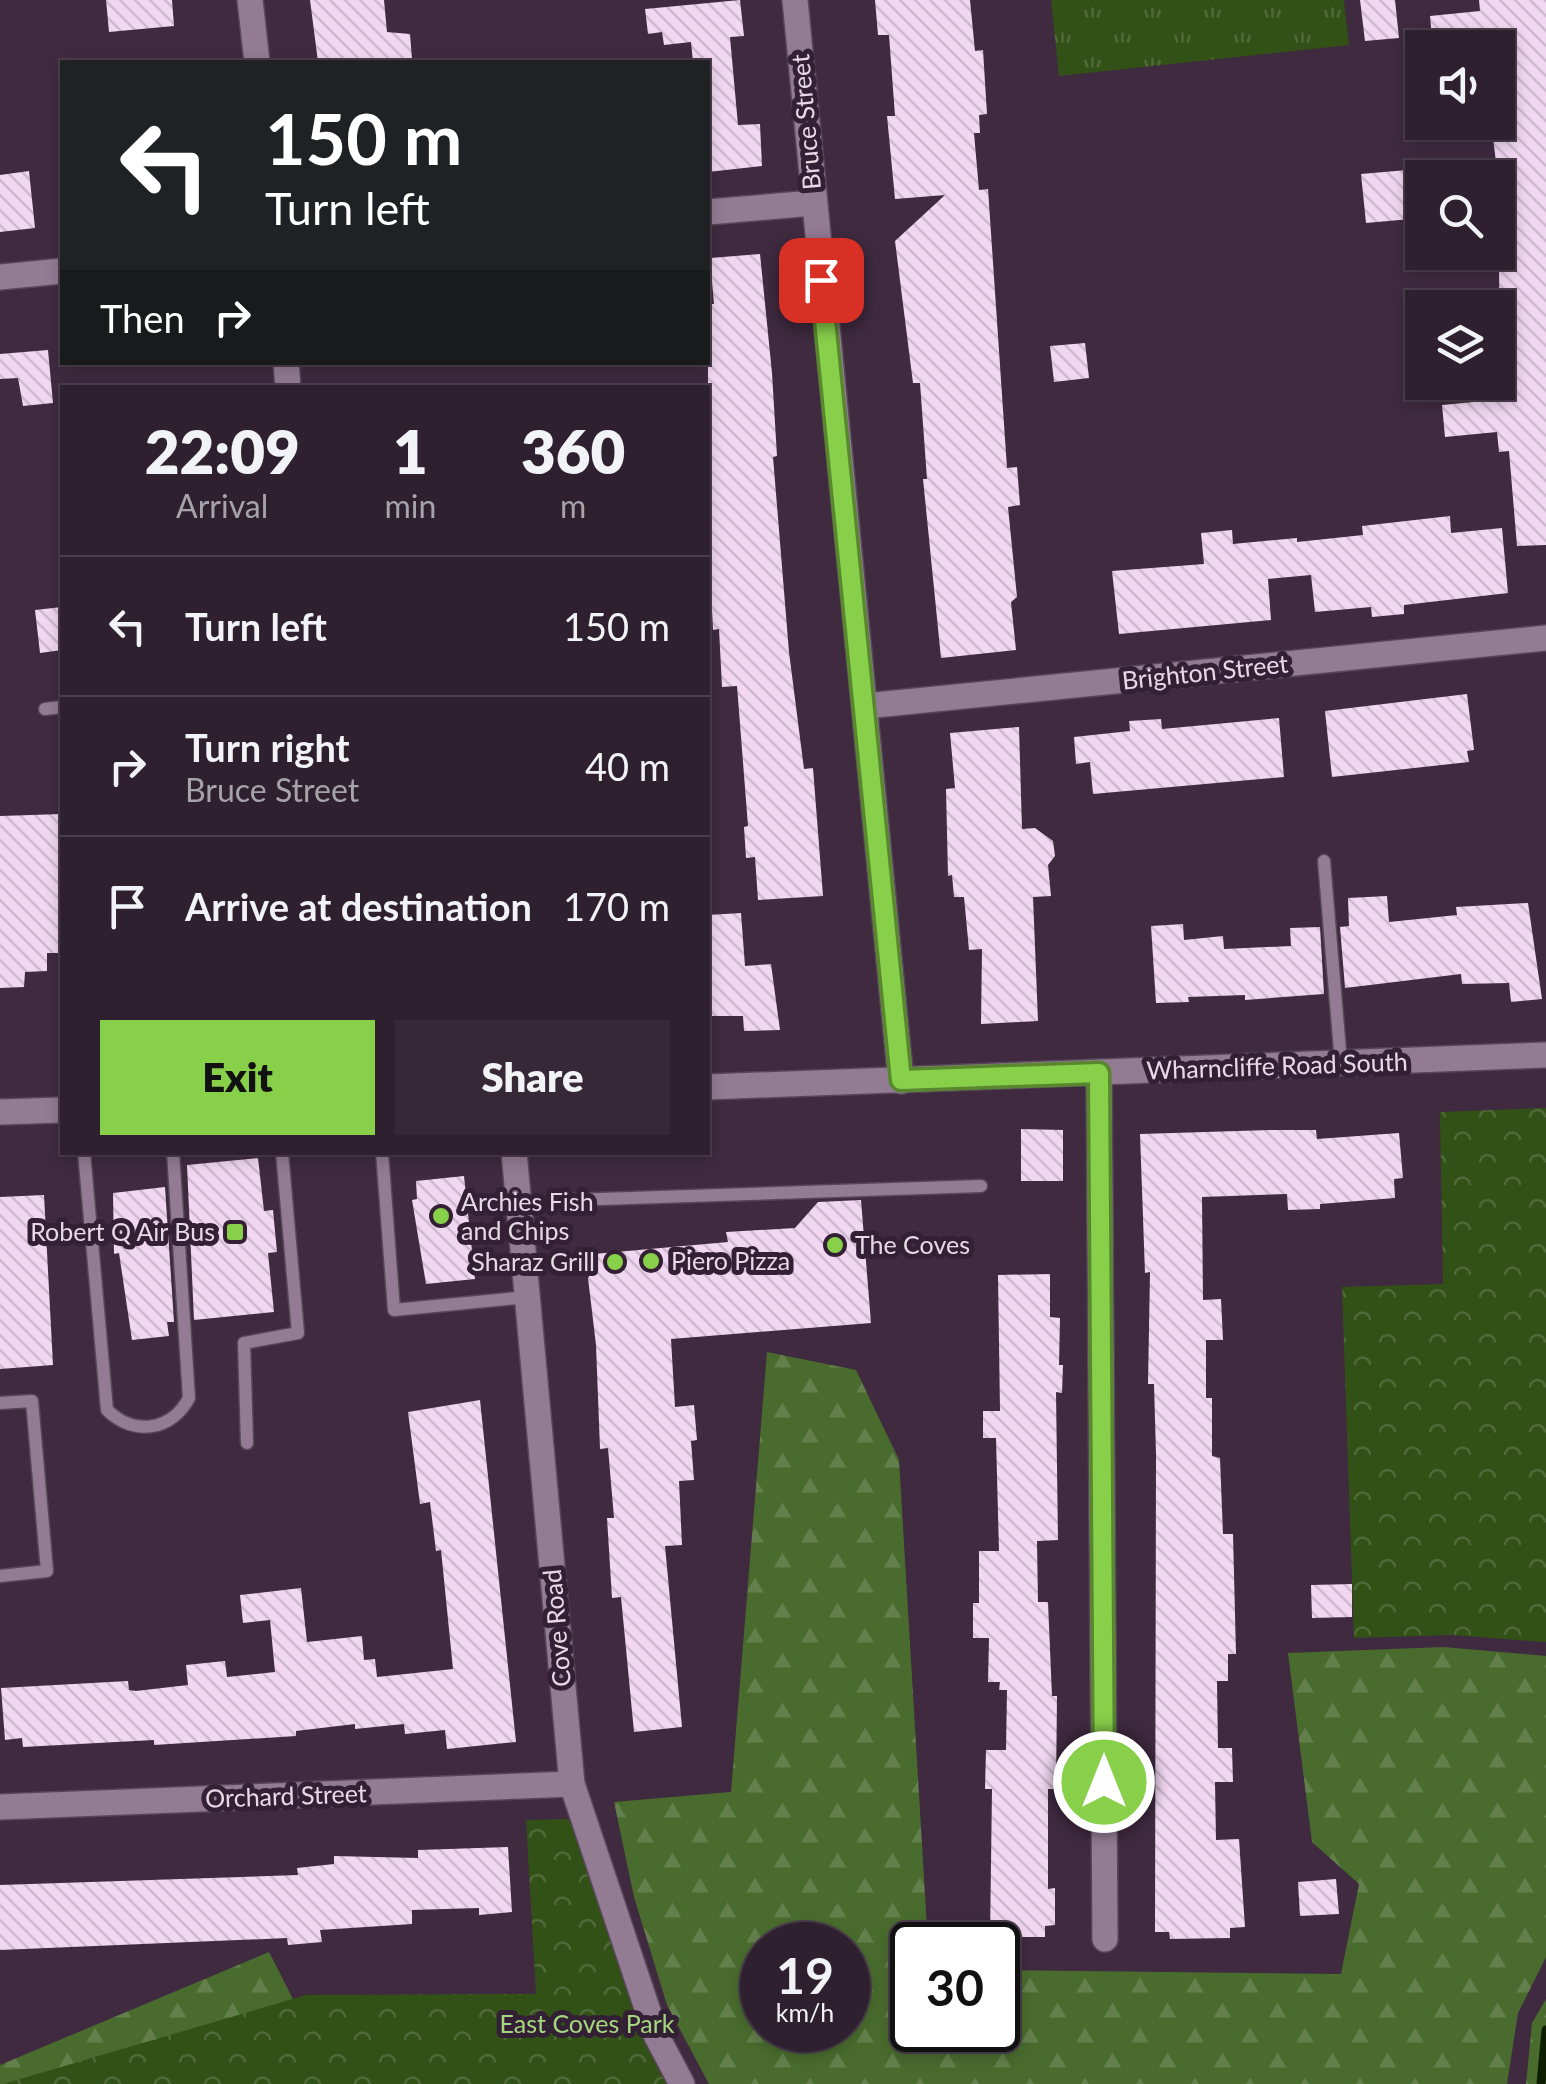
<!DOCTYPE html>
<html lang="en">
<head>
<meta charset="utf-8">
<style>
	:root { --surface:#2f202f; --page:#372837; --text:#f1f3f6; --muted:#a7a3aa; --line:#4a3e4b; --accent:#88cf4a }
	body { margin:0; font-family:Lato,sans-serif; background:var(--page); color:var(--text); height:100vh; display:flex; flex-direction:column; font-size:38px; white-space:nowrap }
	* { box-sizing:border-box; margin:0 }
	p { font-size:32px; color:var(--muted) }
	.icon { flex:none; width:55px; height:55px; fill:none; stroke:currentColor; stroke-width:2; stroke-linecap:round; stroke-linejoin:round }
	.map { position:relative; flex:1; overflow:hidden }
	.side { position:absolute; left:60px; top:385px; width:650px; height:770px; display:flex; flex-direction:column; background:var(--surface); border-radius:0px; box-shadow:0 5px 15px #0003,0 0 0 2px var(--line) }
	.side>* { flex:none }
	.banner { position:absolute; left:60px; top:60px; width:650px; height:305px; border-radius:0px; box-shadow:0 5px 15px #0003,0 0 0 2px var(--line); background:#202124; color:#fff; overflow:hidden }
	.tools { position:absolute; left:1405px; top:30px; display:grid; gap:20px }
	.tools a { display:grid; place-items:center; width:110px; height:110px; border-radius:0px; background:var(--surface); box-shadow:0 5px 15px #0003,0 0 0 2px var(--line); font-size:50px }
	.speed { position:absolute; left:740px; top:1922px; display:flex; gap:20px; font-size:50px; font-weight:700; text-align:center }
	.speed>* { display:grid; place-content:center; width:130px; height:130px; border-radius:50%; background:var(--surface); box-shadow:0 5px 15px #0003,0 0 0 2px var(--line); line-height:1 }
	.speed small { font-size:25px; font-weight:400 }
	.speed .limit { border:5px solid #111; border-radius:15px; background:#fff; color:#111 }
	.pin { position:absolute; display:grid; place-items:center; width:85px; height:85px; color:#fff; margin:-42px; border-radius:20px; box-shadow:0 5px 15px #0006 }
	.me { position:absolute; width:110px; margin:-55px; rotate:0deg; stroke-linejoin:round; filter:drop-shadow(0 0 8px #0008) }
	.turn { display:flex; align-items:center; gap:35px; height:210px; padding:0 40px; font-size:45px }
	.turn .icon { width:130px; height:130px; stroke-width:2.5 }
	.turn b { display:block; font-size:70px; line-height:85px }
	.then { display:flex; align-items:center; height:95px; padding:0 40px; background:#0003; gap:20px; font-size:38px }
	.eta { display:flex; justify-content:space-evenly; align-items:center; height:170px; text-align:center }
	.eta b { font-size:60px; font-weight:800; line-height:70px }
	.cta { display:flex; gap:20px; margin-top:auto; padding:20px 40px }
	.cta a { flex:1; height:115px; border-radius:0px; background:var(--accent); color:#111; font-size:40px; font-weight:800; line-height:115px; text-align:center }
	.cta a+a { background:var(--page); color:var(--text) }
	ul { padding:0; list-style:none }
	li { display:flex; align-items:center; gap:30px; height:140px; padding:0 40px; border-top:2px solid var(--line) }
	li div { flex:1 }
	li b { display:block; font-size:38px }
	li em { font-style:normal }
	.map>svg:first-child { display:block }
</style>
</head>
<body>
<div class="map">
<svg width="1546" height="2084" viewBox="0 0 1546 2084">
	<defs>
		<pattern id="grass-tufts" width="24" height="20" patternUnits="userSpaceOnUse" patternTransform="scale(2.5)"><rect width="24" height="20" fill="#325116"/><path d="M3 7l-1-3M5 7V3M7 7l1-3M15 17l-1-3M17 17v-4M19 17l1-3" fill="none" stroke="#506938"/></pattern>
		<pattern id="forest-firs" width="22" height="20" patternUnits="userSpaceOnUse" patternTransform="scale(2.5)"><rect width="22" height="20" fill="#496c2e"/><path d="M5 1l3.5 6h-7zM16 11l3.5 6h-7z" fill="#63804c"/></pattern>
		<pattern id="park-crowns" width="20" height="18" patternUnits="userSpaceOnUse" patternTransform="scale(2.5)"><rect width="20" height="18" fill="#325116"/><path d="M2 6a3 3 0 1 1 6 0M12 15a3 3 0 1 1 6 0" fill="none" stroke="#506938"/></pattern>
		<pattern id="building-back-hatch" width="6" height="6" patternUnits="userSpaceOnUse" patternTransform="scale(2.5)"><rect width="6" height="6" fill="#f1d7f1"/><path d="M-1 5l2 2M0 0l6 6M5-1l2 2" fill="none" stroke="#cfb9cf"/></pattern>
	</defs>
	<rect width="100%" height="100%" fill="#3f2a3f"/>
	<path fill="url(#grass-tufts)" d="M1051,0H1344L1349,45L1059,76Z"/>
	<g fill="url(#forest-firs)" fill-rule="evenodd">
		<path d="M767,1352L856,1370L899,1460L928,1945H912V2030H998V1970L1341,1974L1359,1884L1312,1842L1288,1653L1444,1647L1546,1656V1957L1518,2013L1507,2084H709L667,2005L634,1897L614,1802L731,1792ZM762,1945H848V2030H762Z"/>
		<path d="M269,1952L296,2005L644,2084H0V2065Z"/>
		<path d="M1546,1999V2084H1526L1532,2023Z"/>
	</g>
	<g fill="url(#park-crowns)">
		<path d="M1546,1108V1642L1451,1635L1354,1638L1342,1287L1443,1284L1440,1112Z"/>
		<path d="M569,1819L678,2084H3L306,1995L536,1994L526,1820Z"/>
	</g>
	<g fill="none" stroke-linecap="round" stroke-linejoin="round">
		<path stroke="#0e1f01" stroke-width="9" d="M1541,2084L1546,2030"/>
	</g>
	<g fill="url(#building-back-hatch)">
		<path d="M106,0H172L174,26L109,32Z"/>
		<path d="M310,0H384L387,32L410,34L412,59L318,62Z"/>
		<path d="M740,0L744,36L730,37L738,125L760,124L762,166L708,172V62H693L691,42L664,45L662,32L648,34L645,9Z"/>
		<path d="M875,0H970L975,51L983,50L987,114L979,115L980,133H974L979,190L988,189L1007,468L1017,467L1020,505L1008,507L1017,597L1011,602L1016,650L941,658L923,479H927L920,383H913L895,241L945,195L895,199L887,116H895L889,35H878Z"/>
		<path d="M1360,0H1395L1399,38L1365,41Z"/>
		<path d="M1479,0H1546V545L1517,546L1509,451L1499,452L1497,432L1445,437L1442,405L1474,402L1472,382H1498L1500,355L1498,178L1491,122H1498V33L1432,38L1430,16L1480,11Z"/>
		<path d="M1407,170L1411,219L1366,223L1361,174Z"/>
		<path d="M29,171L35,228L0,232V175Z"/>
		<path d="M760,254L772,373L777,456L773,457L789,652L804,769L813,768L823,896L758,900L755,857L746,858L744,827L748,826L737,686L722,687L719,629L713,630L708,529V304H714L710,258Z"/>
		<path d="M1085,343L1089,378L1054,382L1050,346Z"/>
		<path d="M48,350L53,403L23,406L18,378L0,379V354Z"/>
		<path d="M1450,516L1451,533L1502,528L1508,593L1404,605V614L1372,617L1371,607L1315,612L1311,575L1268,579L1271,620L1119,634L1112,571L1204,564L1201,533L1232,530L1233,544L1297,538V542L1363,535L1362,526Z"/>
		<path d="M62,607V650L40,653L35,610Z"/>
		<path d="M1467,694L1474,750L1467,751L1469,762L1332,777L1325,711Z"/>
		<path d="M1279,718L1284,777L1093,794L1090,762L1076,764L1074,737L1130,731L1129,721L1161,719L1162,729Z"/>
		<path d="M1019,727L1022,829L1035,828L1053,841L1055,856L1048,865L1051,896L1033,897L1038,1021L981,1024L982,949L969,950L964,897H954L952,875L948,876L946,789L955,788L950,733Z"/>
		<path d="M62,814V953H47V971L25,972L24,987L0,988V816Z"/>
		<path d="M1387,896L1389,922L1457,915L1456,907L1528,903L1542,999L1511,1002L1509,983L1462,984L1461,974L1345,988L1340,927L1349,926L1348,898Z"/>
		<path d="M741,913L745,966L771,964L780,1030L744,1031L743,1016H708V915Z"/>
		<path d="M1183,924L1184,940L1223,936L1224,949L1291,946L1290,928L1320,927L1324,994L1245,1000V995L1188,997L1189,1002L1156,1003L1151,926Z"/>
		<path d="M1021,1129L1063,1130V1181H1021Z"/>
		<path d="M1270,1130H1316L1317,1139L1399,1133L1403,1178L1394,1179L1395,1198L1320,1204V1209L1288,1210L1287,1194L1202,1197L1203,1300L1221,1299L1223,1340H1206V1398H1212V1456L1220,1458L1223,1534H1233L1236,1654H1228V1681H1217L1218,1748H1232L1233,1782H1215L1216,1840L1239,1839L1245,1927L1230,1928V1938L1170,1939L1169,1932H1155L1156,1454L1154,1384H1148L1150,1272L1145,1273L1140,1134Z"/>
		<path d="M258,1158L264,1211L273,1210L277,1252L268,1253L274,1312L194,1320L187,1165Z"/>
		<path d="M464,1176L475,1279L426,1284L412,1200L417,1199L416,1181Z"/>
		<path d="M165,1187L174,1322H167L169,1336L132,1340L119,1253L114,1254L113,1193Z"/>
		<path d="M44,1195L53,1365L0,1369V1197Z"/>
		<path d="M861,1200L871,1323L671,1339L675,1407L694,1405L697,1440L691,1441L694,1480L679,1481L682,1545L665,1546L682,1727L634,1732L621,1597L612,1598L607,1518H614L608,1448L600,1449L596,1345L588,1278L595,1268L594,1254L728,1242L726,1232L795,1228L818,1202Z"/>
		<path d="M1050,1274V1317L1060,1318L1059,1365H1063L1062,1393L1056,1392L1058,1540L1037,1541L1038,1602H1048L1052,1696H1057L1056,1789H1048V1889L1055,1888V1925L1045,1926V1937H990L992,1789H985L986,1750H1006L1007,1690H999L1000,1682H988L989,1638H973V1603H979V1551H999L996,1438H983V1411H1000L998,1275Z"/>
		<path d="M480,1400L516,1742L447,1749L445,1730L405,1734L404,1724L355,1729V1724L296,1731V1736L154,1745V1740L23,1747L22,1738L5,1740L1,1688L128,1681L129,1690L136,1691L188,1685L186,1665L225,1661L227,1677L275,1672L270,1620L243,1623L240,1595L301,1588L307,1642L362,1636L364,1660L375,1659L377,1677L453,1669L441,1550L436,1551L430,1502L420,1504L408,1412Z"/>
		<path d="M1352,1584V1617L1312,1618L1311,1585Z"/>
		<path d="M508,1847L512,1912L479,1915V1908L412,1910V1924L320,1930L322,1942L288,1945L287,1938L0,1950V1885L298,1875L297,1868L334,1864V1856L418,1858V1850Z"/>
		<path d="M1336,1879L1339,1914L1300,1916L1298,1882Z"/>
	</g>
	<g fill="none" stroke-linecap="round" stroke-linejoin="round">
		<g stroke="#574658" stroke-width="15">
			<g id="service">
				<path d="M45,709L62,707"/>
				<path d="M1324,861L1341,1063"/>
				<path d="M84,1152L107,1410C135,1437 172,1430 189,1398L173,1152"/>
				<path d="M382,1152L394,1310L527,1297"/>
				<path d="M571,1200L981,1186"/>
				<path d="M0,1403L32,1401L47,1571L0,1576"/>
				<path d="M247,1443L244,1343L298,1333L282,1152"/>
			</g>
		</g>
		<g stroke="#574658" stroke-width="28">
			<g id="minor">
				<path d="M250,0L257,62"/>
				<path d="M708,212L813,203"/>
				<path d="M0,277L62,271"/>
				<path d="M286,362L288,388"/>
				<path d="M865,706L1546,638"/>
				<path d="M1099,1073L1105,1939"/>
				<path d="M514,1152L572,1784L656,2035L682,2084"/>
				<path d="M0,1807L572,1784"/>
			</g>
		</g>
		<g stroke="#574658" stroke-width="28">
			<path id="tertiary" d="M795,0L901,1081"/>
		</g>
		<g stroke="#574658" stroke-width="28">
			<g id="secondary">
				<path d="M708,1087L1546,1055"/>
				<path d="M0,1112L62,1110"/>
			</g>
		</g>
		<use href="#service" stroke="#937b93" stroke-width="12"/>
		<use href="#minor" stroke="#937b93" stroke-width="25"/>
		<use href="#tertiary" stroke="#937b93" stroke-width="25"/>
		<use href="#secondary" stroke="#937b93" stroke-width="25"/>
	</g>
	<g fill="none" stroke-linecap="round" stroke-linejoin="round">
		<g stroke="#588730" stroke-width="25">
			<path id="route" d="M821,280L901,1080L1099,1073L1104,1782"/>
		</g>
		<use href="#route" stroke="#88cf4a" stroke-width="18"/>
	</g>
	<g fill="#88cf4a" stroke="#342035" stroke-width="4">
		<circle cx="441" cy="1216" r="10"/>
		<rect x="225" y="1222" width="20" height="20" rx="5"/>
		<circle cx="835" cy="1245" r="10"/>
		<circle cx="651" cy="1261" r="10"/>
		<circle cx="615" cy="1262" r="10"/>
	</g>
	<g text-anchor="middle" stroke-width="10" stroke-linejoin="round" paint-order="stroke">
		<g font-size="25" fill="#e7dae7" stroke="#342035">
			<text transform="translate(806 122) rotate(-95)" y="9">Bruce Street</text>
			<text transform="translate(1205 672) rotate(-6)" y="9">Brighton Street</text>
			<text transform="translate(1277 1066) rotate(-2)" y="9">Wharncliffe Road South</text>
			<text transform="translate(557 1628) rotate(-95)" y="9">Cove Road</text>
			<text transform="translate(286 1796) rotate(-2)" y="9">Orchard Street</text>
		</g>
		<g font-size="25" fill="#e7dae7" stroke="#342035" text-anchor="start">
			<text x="461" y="1211">Archies Fish<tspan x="461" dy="29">and Chips</tspan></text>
			<text x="215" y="1241" text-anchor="end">Robert Q Air Bus</text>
			<text x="855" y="1254">The Coves</text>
			<text x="671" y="1270">Piero Pizza</text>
			<text x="595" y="1271" text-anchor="end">Sharaz Grill</text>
		</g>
		<g font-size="25" fill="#a5d87f" stroke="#342035">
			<text x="587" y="2033">East Coves Park</text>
		</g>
	</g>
</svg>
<div class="tools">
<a><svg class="icon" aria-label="sound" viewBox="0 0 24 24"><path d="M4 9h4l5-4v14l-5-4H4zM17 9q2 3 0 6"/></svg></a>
<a><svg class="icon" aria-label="search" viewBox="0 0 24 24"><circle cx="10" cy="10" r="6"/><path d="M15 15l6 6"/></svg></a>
<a><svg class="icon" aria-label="layers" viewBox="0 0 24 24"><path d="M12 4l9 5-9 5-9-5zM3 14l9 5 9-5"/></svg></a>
</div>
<div class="speed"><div>19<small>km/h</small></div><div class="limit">30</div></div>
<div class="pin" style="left:821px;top:280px;background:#d93025"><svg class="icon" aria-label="arrive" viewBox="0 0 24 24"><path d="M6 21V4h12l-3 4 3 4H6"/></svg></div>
<svg class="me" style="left:1104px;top:1782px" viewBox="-20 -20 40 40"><circle r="17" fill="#88cf4a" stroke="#fff" stroke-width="3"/><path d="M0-11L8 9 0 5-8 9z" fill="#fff"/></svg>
<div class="banner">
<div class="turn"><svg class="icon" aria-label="left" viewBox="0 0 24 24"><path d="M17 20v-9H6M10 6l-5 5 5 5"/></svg><div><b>150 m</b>Turn left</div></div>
<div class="then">Then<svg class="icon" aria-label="right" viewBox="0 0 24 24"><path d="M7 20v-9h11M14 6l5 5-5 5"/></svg></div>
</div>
<section class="side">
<div class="eta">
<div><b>22:09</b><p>Arrival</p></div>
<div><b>1</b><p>min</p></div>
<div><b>360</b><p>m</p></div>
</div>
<ul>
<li><svg class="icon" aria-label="left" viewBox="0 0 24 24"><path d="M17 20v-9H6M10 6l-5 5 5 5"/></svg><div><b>Turn left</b></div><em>150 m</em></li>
<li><svg class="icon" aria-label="right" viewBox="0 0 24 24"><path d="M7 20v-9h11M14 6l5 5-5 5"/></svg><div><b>Turn right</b><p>Bruce Street</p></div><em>40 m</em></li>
<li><svg class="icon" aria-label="arrive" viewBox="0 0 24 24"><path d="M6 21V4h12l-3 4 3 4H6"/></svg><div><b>Arrive at destination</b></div><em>170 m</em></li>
</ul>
<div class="cta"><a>Exit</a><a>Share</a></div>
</section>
</div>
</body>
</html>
